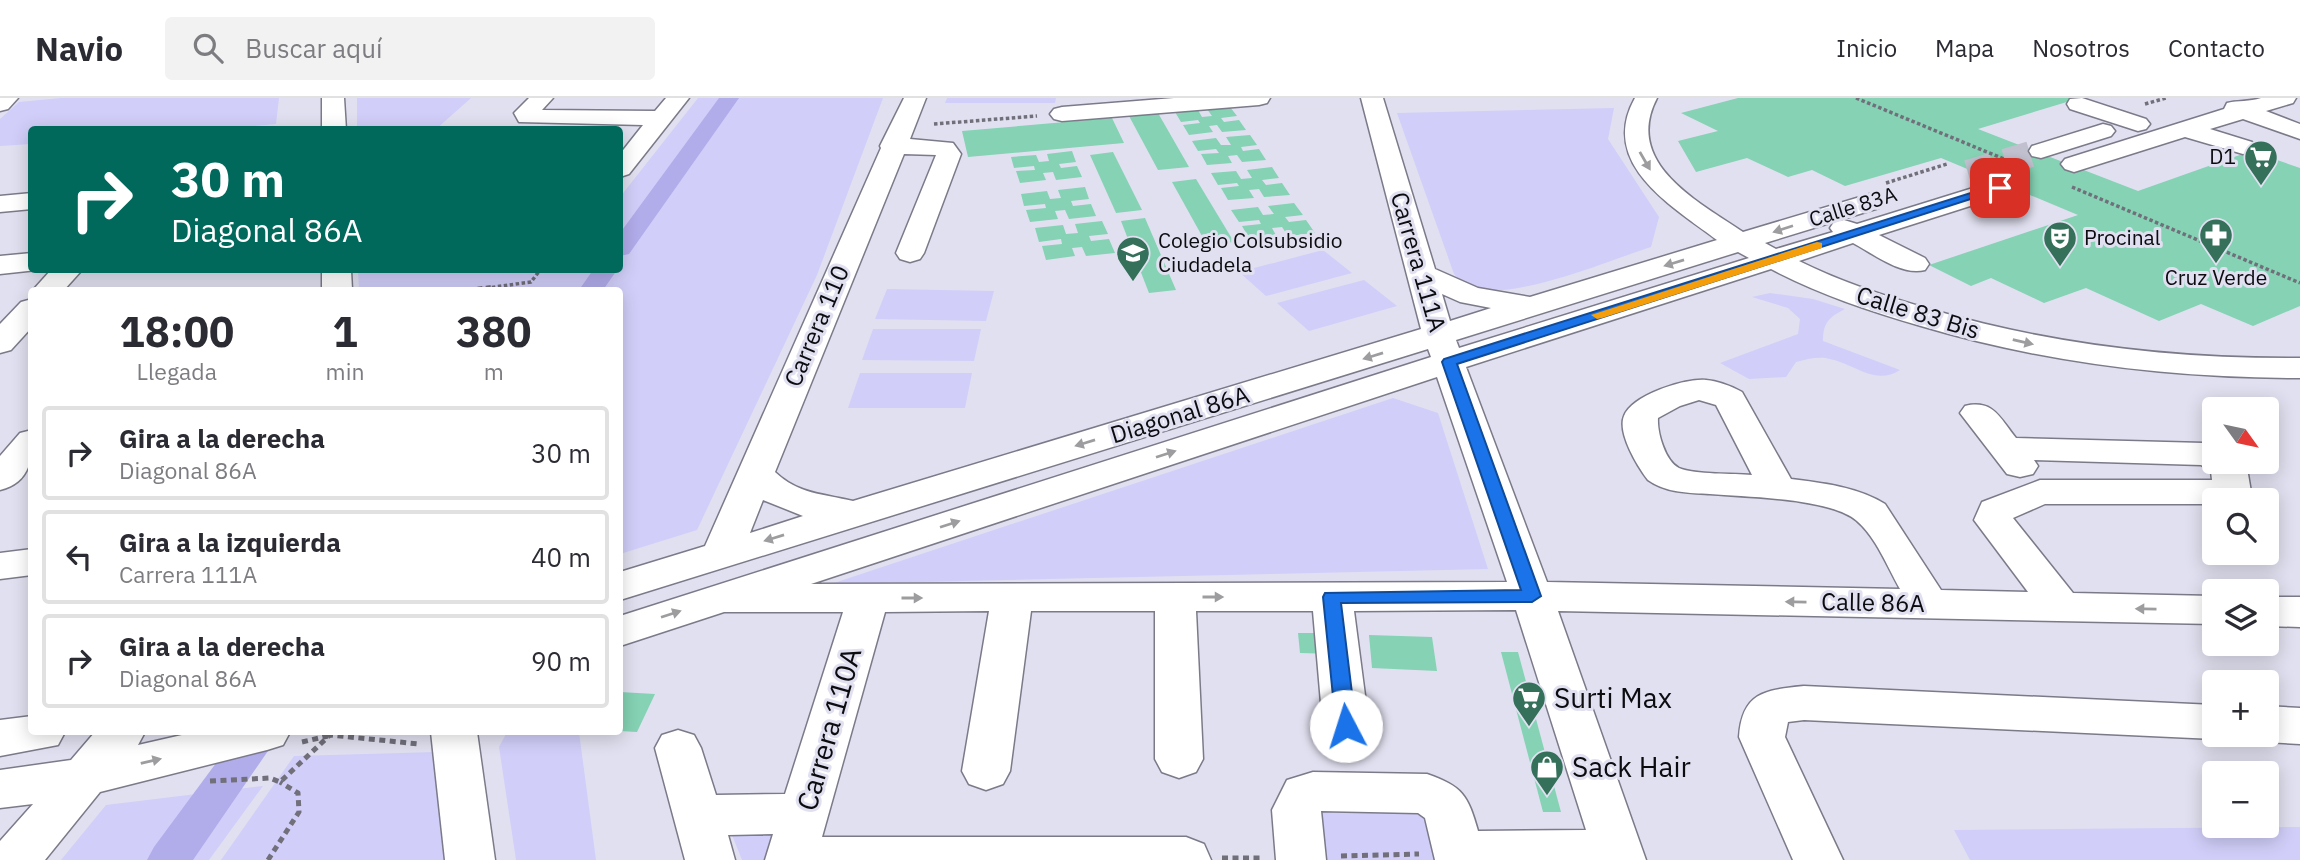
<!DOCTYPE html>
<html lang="es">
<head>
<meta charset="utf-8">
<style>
	:root { --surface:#fff; --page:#f2f2f3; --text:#2b2b33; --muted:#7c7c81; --line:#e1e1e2 }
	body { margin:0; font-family:"IBM Plex Sans",sans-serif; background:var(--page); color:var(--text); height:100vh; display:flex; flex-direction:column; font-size:26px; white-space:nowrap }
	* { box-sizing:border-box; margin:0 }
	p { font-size:23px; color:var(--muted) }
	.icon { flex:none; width:38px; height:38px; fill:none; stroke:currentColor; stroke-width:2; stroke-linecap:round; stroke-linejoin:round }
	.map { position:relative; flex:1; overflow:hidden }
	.side { position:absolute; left:28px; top:189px; width:595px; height:448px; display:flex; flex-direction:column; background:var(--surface); border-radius:7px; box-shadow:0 4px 18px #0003 }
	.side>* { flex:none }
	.guide { position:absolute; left:28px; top:28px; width:595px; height:147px; border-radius:7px; box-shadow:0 4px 18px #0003; background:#00695c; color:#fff; overflow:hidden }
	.needle { width:46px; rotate:123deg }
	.controls { position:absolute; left:2202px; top:299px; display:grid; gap:14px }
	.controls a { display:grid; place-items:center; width:77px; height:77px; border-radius:7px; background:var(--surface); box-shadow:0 4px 18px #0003; font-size:35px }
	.pin { position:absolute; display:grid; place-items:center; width:60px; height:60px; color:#fff; margin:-30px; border-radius:14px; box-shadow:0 4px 10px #0006 }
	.me { position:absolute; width:77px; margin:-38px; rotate:355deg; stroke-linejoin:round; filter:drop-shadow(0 0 5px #0008) }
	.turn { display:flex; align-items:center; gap:24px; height:147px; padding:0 28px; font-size:32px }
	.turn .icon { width:91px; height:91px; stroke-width:2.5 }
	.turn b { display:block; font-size:49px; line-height:60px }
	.eta { display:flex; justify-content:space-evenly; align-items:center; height:119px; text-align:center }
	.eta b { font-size:42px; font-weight:700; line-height:49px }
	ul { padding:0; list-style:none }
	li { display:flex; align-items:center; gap:21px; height:94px; margin:0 14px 10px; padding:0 14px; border:4px solid var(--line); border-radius:7px }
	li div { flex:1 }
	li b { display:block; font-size:26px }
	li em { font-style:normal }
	header { display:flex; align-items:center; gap:42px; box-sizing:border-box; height:98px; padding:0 35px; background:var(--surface); border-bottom:2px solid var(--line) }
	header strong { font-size:33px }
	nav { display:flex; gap:38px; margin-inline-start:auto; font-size:24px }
	.search { width:490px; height:63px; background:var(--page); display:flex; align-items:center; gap:18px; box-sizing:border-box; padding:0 24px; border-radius:7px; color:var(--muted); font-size:26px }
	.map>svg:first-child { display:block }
</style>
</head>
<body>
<header>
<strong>Navio</strong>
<div class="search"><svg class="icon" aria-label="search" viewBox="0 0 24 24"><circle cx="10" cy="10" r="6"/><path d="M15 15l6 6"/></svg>Buscar aquí</div>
<nav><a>Inicio</a><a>Mapa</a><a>Nosotros</a><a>Contacto</a></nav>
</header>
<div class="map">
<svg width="2300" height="762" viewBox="0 0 2300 762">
	<rect width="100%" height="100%" fill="#e1e0f0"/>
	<g fill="#d1cef9">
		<path d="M61,0H279L276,26L209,32H32L31,46L0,48V21L19,4Z"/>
		<path d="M357,0H471L435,32L357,31Z"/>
		<path d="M698,0H883L817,177L697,432L620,456V192H359L358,172H620V99Z"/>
		<path d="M947,0H1056L1055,5H945Z"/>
		<path d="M1614,10L1608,41L1659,119L1651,149C1610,162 1503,208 1466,187C1461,185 1457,179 1454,176L1397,15Z"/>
		<path d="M1323,152L1352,175L1266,198L1239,174Z"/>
		<path d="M1364,182L1397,208L1309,233L1277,205Z"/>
		<path d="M887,191L994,193L986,223L875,221Z"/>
		<path d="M1770,195L1813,201L1845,211C1829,219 1823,225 1823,243L1900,272C1875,288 1855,266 1830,261C1820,258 1807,261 1796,264L1786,279L1749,281L1720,265L1798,236L1800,221L1788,210L1752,199Z"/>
		<path d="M873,231H981L974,263L862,262Z"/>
		<path d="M860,275H972L965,310H848Z"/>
		<path d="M1393,300L1438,315L1488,471L831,486Z"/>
		<path d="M507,634H579L596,762H516L499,649Z"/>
		<path d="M438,654L448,762H221L294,658Z"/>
		<path d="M263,688L209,762H61L106,707Z"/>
		<path d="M1304,711H1442L1451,762H1307Z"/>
		<path d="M2300,729V762H1970L1954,732Z"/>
		<path d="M730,732L784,733L775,762H742Z"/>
	</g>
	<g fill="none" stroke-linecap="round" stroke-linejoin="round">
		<g fill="#b1acea" fill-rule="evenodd">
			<path d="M719,0H739L629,156L620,158V135Z"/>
			<path d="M593,172H617L603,192H579Z"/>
			<path d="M239,634H281L193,762H147L154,749Z"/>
		</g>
	</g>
	<g fill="#85d2b4">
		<path d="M1738,0H2080L1978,31L2138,93L2251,53L2300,70V208L2253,228L2201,206L2159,223L2086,190L2044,205L1991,180L1971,188L1929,167L2078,117L1941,60L1845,88L1812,72L1788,79L1747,60L1696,74L1678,43L1718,33L1681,15Z"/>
		<path d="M1230,9L1237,18L1221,20L1224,24L1239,22L1246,32L1222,34L1217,27L1209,28L1213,34L1189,37L1183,27L1200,25L1198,22L1181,24L1175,14L1198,12L1202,19L1212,18L1207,11Z"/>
		<path d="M1158,15L1189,69L1158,72L1129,18Z"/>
		<path d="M1112,20L1124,45L968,59L962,33Z"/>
		<path d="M1250,37L1257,47L1241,49L1243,53L1259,51L1266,62L1242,64L1237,57L1228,58L1232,65L1207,67L1201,56L1219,55L1216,51L1198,53L1192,43L1216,40L1221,47H1231L1226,39Z"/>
		<path d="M1072,53L1076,64L1059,66L1061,70L1077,68L1082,79L1056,82L1053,74L1043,75L1046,82L1020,85L1016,73L1035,72L1034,68L1014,70L1011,59L1036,57L1039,64L1049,63L1047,56Z"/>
		<path d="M1113,54L1142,112L1116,115L1090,57Z"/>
		<path d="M1272,69L1279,80L1262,82L1266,87L1282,85L1290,97L1264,99L1259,91L1249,92L1254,100L1228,102L1221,90L1239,88L1237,85L1218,87L1211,75L1236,73L1241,81L1252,80L1247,72Z"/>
		<path d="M1196,81L1234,144L1207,147L1172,84Z"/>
		<path d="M1085,89L1089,101L1071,103L1073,108L1091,106L1096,118L1069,121L1065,112L1055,113L1058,121L1030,124L1026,112L1046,110L1045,106L1024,108L1021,96L1047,93L1050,101L1061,100L1058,92Z"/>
		<path d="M1294,105L1303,117L1285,119L1289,124L1306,122L1315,135L1288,138L1282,129L1272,130L1277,139L1250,142L1242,128L1261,126L1259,122L1239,124L1231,112L1258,109L1263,117L1274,116L1268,108Z"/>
		<path d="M1145,120L1176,192L1149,195L1121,123Z"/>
		<path d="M1102,123L1108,136L1089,138L1091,143L1109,141L1115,155L1086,158L1082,149L1072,150L1075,158L1046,162L1042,148L1062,146L1061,141L1039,144L1035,130L1063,127L1066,136L1078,135L1075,126Z"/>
		<path d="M1298,535H1331L1334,556L1300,555Z"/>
		<path d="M1369,537L1432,539L1437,573L1372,570Z"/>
		<path d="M1501,554H1518L1561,714H1543Z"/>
		<path d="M620,594L655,596L637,634L620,633Z"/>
	</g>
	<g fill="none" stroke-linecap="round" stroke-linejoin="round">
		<path stroke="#c1c0ce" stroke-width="26" stroke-dasharray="26 13" stroke-linecap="butt" d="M1968,75L2041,53"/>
		<g stroke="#7b7a89" stroke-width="3">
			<g id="minor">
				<path d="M0,0H18L8,11L0,13Z"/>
				<path d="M322,0H344L346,32H322Z"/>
				<path d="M529,0H553L542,12L655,13L666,0H689L629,76L620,79V56L643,27L519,24L514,15Z"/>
				<path d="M904,0H926L910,41L953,45L961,56L924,155L920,161L910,164L900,161L896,155L936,57L904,56L775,374C798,396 823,396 853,403L1421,231L1361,0H1383L1435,171L1478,190L1530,199L1717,142C1672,108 1598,66 1635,0H1657C1623,65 1697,103 1743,134L1870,96L1879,98L1883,104L1879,110L1765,145L1776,151L1833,134L1830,130L1834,124L1844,122L1857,126L2002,81L2011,83L2015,89L2011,95L1879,137L1925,160L1929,166L1925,172C1901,178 1874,156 1853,145L1799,163C1841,184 1887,199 1933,212C2053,247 2175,261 2300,260V280C2171,280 2045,265 1921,228C1870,213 1818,196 1771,171L1466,269L1547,484L1900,491C1888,470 1876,439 1857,423C1831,400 1746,399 1710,396C1690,395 1666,395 1648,382C1638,369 1617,335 1624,318C1632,297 1685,280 1706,282C1718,283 1731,288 1742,294L1791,381C1823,385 1858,389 1885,406L1941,492L2028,494L1974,422L1982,404L2040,382H2212L2211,373L2201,367L2034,362L2038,368L2033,376L2020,379L2007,376L1960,315L1965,308C1993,301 2000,320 2016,340L2204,345L2214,348V364H2243L2247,370L2251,394L2244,402H2214V406H2045L2013,420L2073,495L2214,498V526L1558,513L1646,762H1435L1425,720L1418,715L1321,713L1326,762H1276L1272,712L1287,682L1313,674L1427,676C1462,688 1468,697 1478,733L1586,732L1516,512L1354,513L1369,628L1362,640L1346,646L1330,640L1323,628L1313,513H1196L1203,661L1196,674L1179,680L1162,674L1155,661V513H1031L1010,673L1003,686L986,692L969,686L962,673L989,513L885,514L822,739H1186L1204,746L1211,762H765L773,736L728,737L735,762H685L655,650L662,637L678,632L694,637L701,650L716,697L785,696L843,514H724L620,548V518L1431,259L1428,251L620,502V474L705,448L881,50L880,48ZM1738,154L1749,160L1459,250L1456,242ZM1442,196L1460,204L1491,210L1450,223ZM1437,279L1507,484L811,486ZM1699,302L1716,307L1752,377C1734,375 1695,377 1679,370C1665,363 1657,334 1658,320L1680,308ZM763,402L803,418L750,435Z"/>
				<path d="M1174,0H1270L1267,5L1259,7L1062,23L1054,21L1050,16L1054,11L1062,9Z"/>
				<path d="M2082,0L2146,21L2150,26L2146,31L2138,33L2070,11L2067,6L2070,1Z"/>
				<path d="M2261,0H2296L2293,5L2266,13L2300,26V41L2243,21L2210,31L2252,44L2255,49L2252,54L2243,56L2185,39L2074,74L2065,71L2061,66L2065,61L2224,11L2227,5C2239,2 2249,4 2261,0Z"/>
				<path d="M2103,26L2111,28L2115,33L2111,38L2041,60L2032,58L2029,53L2032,48Z"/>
				<path d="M32,95V111L0,114V98Z"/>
				<path d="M32,155V172H37L0,176V158Z"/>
				<path d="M51,172H82L64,192H33Z"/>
				<path d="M322,172H351L352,192H322Z"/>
				<path d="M32,201V229L11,252L0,255V226L21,204Z"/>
				<path d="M32,332C32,359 32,384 0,392V358L20,335Z"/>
				<path d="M32,451V477L0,481V455Z"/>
				<path d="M2266,499H2300V529L2266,528Z"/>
				<path d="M1804,588L2214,607V637H2228L2214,641L1804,622L1788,624L1785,639L1843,762H1793L1739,639C1742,594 1765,592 1804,588Z"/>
				<path d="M2266,608L2300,610V646L2266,644L2250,638L2266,637Z"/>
				<path d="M32,618V634H65L58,647L0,658V622Z"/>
				<path d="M95,634H145L138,647L195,634H290L283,647L267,652L100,694L45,762H0V743L33,706L0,710V672L71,662Z"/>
				<path d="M431,634H477L495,762H445Z"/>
			</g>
		</g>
		<g stroke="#706f7a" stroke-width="3.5" stroke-dasharray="3.5 2.5" stroke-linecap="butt">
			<path d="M1856,0L2021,68"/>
			<path d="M2145,6L2166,0"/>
			<path d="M934,26L1037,18"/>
			<path d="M1886,85L1947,66"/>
			<path d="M2072,89L2300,185"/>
			<path d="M480,191L531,184L540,172"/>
		</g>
		<path stroke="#706f7a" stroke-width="4.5" stroke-dasharray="5 3.5" stroke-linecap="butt" d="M469,192L493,189"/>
		<g stroke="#706f7a" stroke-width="5" stroke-dasharray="6 4.5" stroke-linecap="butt">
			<path d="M302,644L328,638"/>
			<path d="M210,683L270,680L280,684L330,637L419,646"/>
			<path d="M1341,758L1419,756"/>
			<path d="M1222,760H1262"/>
			<path d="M268,762L299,714L298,695L280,684"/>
		</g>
		<use href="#minor" fill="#fff" fill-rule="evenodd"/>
	</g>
	<defs><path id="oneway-solid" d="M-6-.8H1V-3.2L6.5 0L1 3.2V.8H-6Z" transform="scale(1.75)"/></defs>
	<g fill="#9d9d9f">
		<use href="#oneway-solid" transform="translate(1645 63) rotate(60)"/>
		<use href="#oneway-solid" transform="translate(1783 131) rotate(162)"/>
		<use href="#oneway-solid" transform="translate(1674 165) rotate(163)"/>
		<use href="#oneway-solid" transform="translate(2023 244) rotate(13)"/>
		<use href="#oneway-solid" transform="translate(1373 258) rotate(163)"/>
		<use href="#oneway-solid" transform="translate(1085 345) rotate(163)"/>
		<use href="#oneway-solid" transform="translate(1166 356) rotate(-18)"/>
		<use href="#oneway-solid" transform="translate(950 426) rotate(-18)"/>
		<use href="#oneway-solid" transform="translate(774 440) rotate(163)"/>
		<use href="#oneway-solid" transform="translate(1213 499)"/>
		<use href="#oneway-solid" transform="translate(912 500)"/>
		<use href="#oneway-solid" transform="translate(1796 504) rotate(-179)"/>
		<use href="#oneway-solid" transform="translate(2146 511) rotate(-179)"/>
		<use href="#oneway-solid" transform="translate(671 516) rotate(-18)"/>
		<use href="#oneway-solid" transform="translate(151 663) rotate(-13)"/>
	</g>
	<path fill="#1a73e8" stroke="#114b97" stroke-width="2" d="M1996,87L2005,90L1457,266L1541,498L1532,504L1341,505L1356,628L1353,633L1346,636L1339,633L1336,628L1323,499L1325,495L1521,492L1442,264L1444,261Z"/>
	<path fill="#f59e0b" d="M1817,144L1822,145V150L1602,220L1597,221L1591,217Z"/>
	<defs>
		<g id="supermarket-pin" transform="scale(1.75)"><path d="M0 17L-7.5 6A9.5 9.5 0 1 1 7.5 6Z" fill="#34705a" stroke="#e1e0f0"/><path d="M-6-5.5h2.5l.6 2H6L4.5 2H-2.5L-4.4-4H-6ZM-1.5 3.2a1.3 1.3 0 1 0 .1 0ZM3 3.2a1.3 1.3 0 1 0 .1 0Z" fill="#fff"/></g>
		<g id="pharmacy-pin" transform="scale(1.75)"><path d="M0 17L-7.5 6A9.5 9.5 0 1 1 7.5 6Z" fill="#34705a" stroke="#e1e0f0"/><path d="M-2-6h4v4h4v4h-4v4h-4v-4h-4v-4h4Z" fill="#fff"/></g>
		<g id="theatre-pin" transform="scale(1.75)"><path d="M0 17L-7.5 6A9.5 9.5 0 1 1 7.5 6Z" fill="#34705a" stroke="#e1e0f0"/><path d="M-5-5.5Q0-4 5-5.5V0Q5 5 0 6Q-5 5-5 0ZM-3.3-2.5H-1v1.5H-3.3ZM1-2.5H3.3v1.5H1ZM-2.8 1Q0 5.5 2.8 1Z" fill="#fff"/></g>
		<g id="school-pin" transform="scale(1.75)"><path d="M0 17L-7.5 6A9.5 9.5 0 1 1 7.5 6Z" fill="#34705a" stroke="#e1e0f0"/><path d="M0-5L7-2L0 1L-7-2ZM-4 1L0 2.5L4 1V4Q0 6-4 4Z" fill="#fff"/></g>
		<g id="shop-pin" transform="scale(1.75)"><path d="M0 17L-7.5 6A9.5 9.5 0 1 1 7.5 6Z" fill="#34705a" stroke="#e1e0f0"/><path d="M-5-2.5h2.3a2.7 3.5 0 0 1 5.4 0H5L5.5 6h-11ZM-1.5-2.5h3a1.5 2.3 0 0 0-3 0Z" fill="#fff"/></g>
	</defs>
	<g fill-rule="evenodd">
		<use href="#supermarket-pin" x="2261" y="59"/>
		<use href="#pharmacy-pin" x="2216" y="137"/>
		<use href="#theatre-pin" x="2060" y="140"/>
		<use href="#school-pin" x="1133" y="155"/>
		<use href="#supermarket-pin" x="1529" y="600"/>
		<use href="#shop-pin" x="1547" y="669"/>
	</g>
	<g text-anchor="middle" stroke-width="6" stroke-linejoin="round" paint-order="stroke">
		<g font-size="21" fill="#0b0b10" stroke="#e1e0f0" text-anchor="start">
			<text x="2236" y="66" text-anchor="end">D1</text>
			<text x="2084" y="147">Procinal</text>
			<text x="1158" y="150">Colegio Colsubsidio<tspan x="1158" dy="24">Ciudadela</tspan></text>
			<text x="2216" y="187" text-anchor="middle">Cruz Verde</text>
		</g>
		<g font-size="21" fill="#0b0b10" stroke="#e1e0f0">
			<text transform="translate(1853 109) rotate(-17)" y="7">Calle 83A</text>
		</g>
		<g font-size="24" fill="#0b0b10" stroke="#e1e0f0">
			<text transform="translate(1418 164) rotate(74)" y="8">Carrera 111A</text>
			<text transform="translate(1918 215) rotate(17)" y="8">Calle 83 Bis</text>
			<text transform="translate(817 228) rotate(-67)" y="8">Carrera 110</text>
			<text transform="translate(1180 317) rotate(-17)" y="8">Diagonal 86A</text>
			<text transform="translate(1873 505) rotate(1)" y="8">Calle 86A</text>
		</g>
		<g font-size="28" fill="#0b0b10" stroke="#e1e0f0" text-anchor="start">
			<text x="1554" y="610">Surti Max</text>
			<text x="1572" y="679">Sack Hair</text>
		</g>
		<g font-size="28" fill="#0b0b10" stroke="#e1e0f0">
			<text transform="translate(829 631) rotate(-74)" y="10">Carrera 110A</text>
		</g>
	</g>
</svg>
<div class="controls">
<a><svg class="needle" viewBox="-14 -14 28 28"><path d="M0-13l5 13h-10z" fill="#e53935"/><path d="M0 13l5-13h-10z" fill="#7c7c81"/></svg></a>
<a><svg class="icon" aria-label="search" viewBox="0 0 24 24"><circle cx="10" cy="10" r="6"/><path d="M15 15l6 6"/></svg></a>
<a><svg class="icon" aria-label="layers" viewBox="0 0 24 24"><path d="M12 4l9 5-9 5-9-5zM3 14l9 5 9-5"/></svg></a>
<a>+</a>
<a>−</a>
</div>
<div class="pin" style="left:2000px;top:90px;background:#d93025"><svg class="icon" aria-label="arrive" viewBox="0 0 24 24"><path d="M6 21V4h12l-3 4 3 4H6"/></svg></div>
<svg class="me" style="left:1346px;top:628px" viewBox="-20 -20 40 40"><circle r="19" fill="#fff"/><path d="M0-13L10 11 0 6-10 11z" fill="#1a73e8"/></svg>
<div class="guide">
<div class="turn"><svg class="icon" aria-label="right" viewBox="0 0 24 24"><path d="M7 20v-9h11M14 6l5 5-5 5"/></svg><div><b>30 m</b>Diagonal 86A</div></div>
</div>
<section class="side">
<div class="eta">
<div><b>18:00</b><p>Llegada</p></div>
<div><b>1</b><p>min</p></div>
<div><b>380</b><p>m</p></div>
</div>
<ul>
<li><svg class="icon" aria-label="right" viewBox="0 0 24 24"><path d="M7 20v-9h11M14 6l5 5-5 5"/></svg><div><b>Gira a la derecha</b><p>Diagonal 86A</p></div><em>30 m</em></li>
<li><svg class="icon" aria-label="left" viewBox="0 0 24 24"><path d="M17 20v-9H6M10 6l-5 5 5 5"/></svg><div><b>Gira a la izquierda</b><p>Carrera 111A</p></div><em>40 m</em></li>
<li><svg class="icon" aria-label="right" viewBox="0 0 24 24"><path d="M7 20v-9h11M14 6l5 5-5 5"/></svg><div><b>Gira a la derecha</b><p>Diagonal 86A</p></div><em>90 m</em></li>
</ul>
</section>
</div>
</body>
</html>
